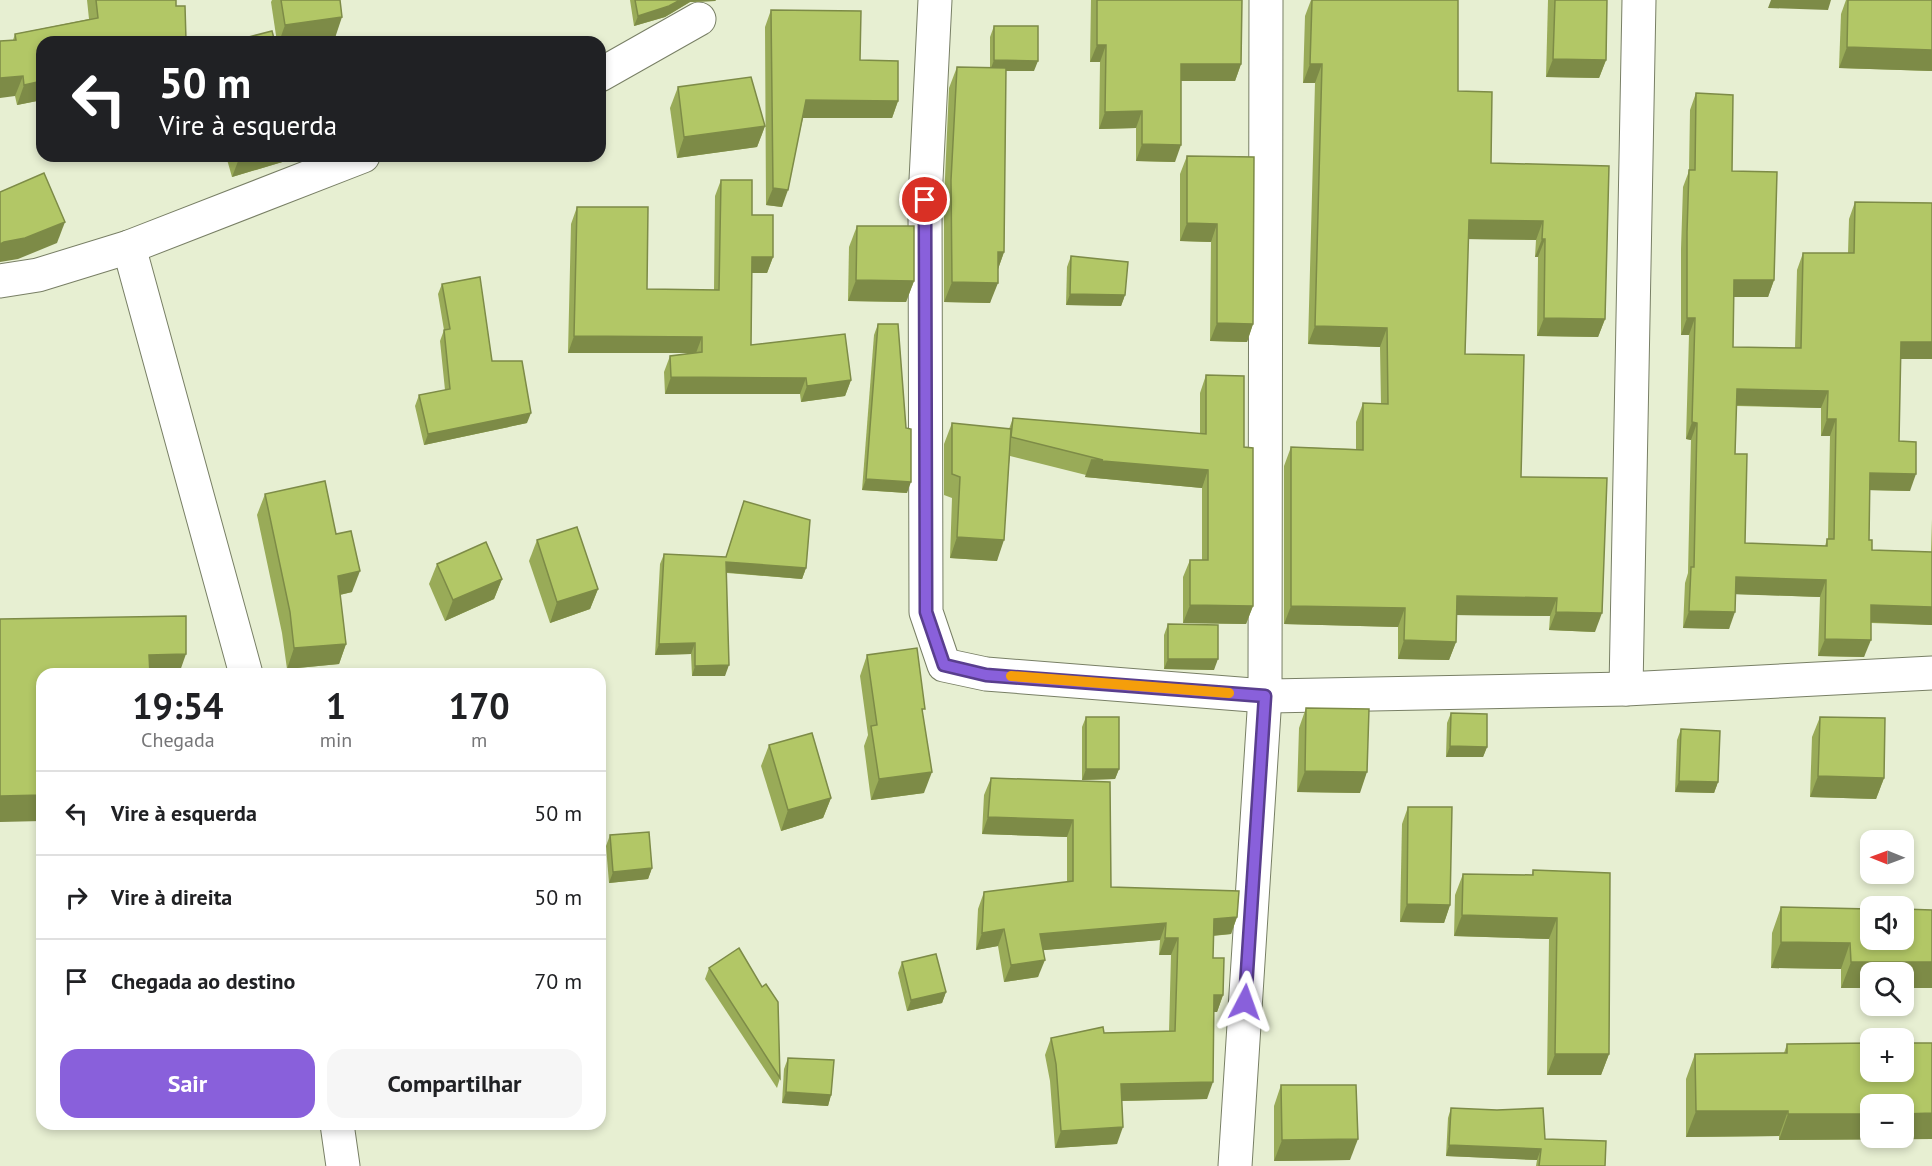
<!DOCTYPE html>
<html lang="pt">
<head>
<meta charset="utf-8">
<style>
	:root { --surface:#fff; --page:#f6f6f6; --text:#202124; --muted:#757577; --line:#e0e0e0; --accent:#8960db }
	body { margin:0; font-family:"PT Sans",sans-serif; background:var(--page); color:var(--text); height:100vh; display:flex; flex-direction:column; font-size:22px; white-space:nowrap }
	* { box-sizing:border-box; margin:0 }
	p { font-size:20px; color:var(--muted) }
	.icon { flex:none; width:33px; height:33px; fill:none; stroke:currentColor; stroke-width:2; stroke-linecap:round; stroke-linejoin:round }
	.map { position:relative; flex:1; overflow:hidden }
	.details { position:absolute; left:36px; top:668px; width:570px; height:462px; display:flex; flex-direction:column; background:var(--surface); border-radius:18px; box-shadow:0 3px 9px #0003 }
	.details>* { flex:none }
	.hud { position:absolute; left:36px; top:36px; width:570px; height:126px; border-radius:18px; box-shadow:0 3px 9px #0003; background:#202124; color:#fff; overflow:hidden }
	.needle { width:39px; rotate:271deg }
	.fabs { position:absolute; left:1860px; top:830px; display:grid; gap:12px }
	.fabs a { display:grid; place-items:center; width:54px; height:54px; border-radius:12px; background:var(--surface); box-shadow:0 3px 9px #0003; font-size:30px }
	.pin { position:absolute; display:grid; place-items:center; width:51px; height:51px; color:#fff; margin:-26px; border:3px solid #fff; border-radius:50%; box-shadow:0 2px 6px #0007 }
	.me { position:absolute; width:66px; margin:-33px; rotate:4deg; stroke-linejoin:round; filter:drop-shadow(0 0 4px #0008) }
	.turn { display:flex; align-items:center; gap:21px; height:126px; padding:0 24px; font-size:27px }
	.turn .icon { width:78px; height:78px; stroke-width:2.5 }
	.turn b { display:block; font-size:42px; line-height:51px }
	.eta { display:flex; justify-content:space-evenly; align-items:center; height:102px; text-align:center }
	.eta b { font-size:36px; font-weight:700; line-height:42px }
	.action { display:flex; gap:12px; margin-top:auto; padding:12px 24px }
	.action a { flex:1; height:69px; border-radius:18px; background:var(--accent); color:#fff; font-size:24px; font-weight:700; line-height:69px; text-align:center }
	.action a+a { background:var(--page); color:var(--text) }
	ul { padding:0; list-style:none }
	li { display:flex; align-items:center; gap:18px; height:84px; padding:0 24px; border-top:2px solid var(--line) }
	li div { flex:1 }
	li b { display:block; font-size:22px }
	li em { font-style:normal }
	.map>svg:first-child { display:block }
</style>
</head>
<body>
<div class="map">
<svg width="1932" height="1166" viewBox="0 0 1932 1166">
	<rect width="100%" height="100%" fill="#e7efd2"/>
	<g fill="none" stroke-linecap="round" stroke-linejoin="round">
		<g stroke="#787f65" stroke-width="35">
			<g id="minor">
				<path d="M935,0L925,200L926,612L944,665L986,674L1265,696L1626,689L1932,673"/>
				<path d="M600,75L699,19"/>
				<path d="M129,247L246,674"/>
				<path d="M0,281L38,275L129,247L363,156"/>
				<path d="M1626,689L1639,0"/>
				<path d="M337,1124L343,1166"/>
				<path d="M1235,1166L1265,696L1266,0"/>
			</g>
		</g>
		<use href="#minor" stroke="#fff" stroke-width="33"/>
	</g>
	<g fill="#99ab58" fill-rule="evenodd">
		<path d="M87,0H176L42,42V100L17,105L15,96L13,40L15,34L89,19Z"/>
		<path d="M272,0H340L335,38L304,42H277L271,2Z"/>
		<path d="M630,0H716L715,1L690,2L665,17L634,26Z"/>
		<path d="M1091,0H1242L1241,64L1235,81H1181L1175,162L1136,161V128L1099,129L1100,62H1090Z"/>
		<path d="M1311,0L1458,91L1491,163L1609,166L1605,319L1598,337L1537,336L1538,257H1535L1536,240L1468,239L1465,354L1521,477L1595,632L1549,630L1550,616L1457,615L1456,642L1449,660L1398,659V627L1284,624V466L1291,447L1356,449V422L1363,403L1381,404L1380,347L1308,344L1315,83H1303L1305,16Z"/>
		<path d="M1548,0H1607L1606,60L1599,78L1546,77Z"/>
		<path d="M1846,0H1932V71L1839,68L1841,14Z"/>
		<path d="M771,10L860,60L898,101L892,118H803L782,207L766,205L765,27Z"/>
		<path d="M994,26L1034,71H1006L1004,252L998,269L990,303L944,302V200L949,88L957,67L990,68V37Z"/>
		<path d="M678,87L765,126L757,147L677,158L670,108Z"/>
		<path d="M1696,93L1732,171L1774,280L1768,297H1734L1733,347L1795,348L1797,270L1803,253H1848L1849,219L1855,202L1932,203V359H1900L1899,441L1910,491L1870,490L1869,540L1872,550L1931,552L1932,519V625L1871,623L1864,657L1818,656L1820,597L1736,594L1729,629L1683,628L1685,583L1688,573L1691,440L1686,439L1689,335H1681V249L1683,187L1689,171L1690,110ZM1736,406L1821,408V436H1830L1828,539H1827L1825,546L1745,543L1735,454Z"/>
		<path d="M226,156H290L289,160L232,177Z"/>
		<path d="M1187,156L1254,157L1253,324L1247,342L1210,341L1211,242L1180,241V174Z"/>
		<path d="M721,180L752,215L773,257L767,273H752L751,345L851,380L845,396L801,402L800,394H665L664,372L670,356L691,353H568L571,224L577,207L647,289L714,290L715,196Z"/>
		<path d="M857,226L914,281L906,302L848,301L849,247Z"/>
		<path d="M1071,256L1125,295L1121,306L1066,305L1067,267Z"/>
		<path d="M442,284L492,361L527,423L424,445L415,406L419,395L445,390L440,341L444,330L438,294Z"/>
		<path d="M878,324L907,493L862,490L874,335Z"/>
		<path d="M1206,375L1244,447L1253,606L1246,624L1183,623V577L1190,560H1202V488L1085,477L1086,475L1010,456L997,561L950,558L952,498L944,495V444L952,423L1009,429L1013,418L1200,434V393Z"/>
		<path d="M265,494L336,534L352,592L340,595L346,644L339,664L287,669L282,633L257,515Z"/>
		<path d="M744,501L806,568L802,579L727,573L725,676H692L691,654L655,655L660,564L664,554L726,557Z"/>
		<path d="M537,540L598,589L590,609L550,623L529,561Z"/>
		<path d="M437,564L502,579L494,599L445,621L429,584Z"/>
		<path d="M1168,624L1214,670L1164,669V635Z"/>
		<path d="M867,655L923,715L924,793L871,800L864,746L868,735L860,676Z"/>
		<path d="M1306,708L1360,793L1297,792L1299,728Z"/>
		<path d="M1451,713L1487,747L1483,757H1446L1447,723Z"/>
		<path d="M1086,717L1119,769L1115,779L1082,780V727Z"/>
		<path d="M1820,717L1884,778L1876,799L1810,797L1812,737Z"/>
		<path d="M1681,729L1718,782L1714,793L1675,792L1677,740Z"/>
		<path d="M769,745L831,798L823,818L781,831L761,766Z"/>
		<path d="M991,778L1110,782L1111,887L1237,917L1231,934L1213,936V958L1223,995L1217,1012H1214L1207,1099L1122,1101L1117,1144L1055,1148L1050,1081L1045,1055L1051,1038L1104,1033L1169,1032L1171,955H1159L1160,940L1043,950L1038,977L1004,982L998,946L976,950L978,909L984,892L1067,882V837L982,834L984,795Z"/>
		<path d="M1408,807L1450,905L1444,923L1400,922L1402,824Z"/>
		<path d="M610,835L652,868L648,879L609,883L606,846Z"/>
		<path d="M1533,870L1610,873L1609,1054L1601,1075H1547L1549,939L1454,936L1455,895L1463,874L1532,875Z"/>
		<path d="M1781,907L1932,910V988H1841V969L1771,968L1772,933Z"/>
		<path d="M902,962L946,992L942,1003L907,1011L898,973Z"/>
		<path d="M709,968L780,1078L777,1088L705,979Z"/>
		<path d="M1932,1043V1139L1779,1140V1136L1686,1137V1079L1695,1054L1784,1053L1787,1044Z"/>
		<path d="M788,1058L831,1095L828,1106L782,1103L784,1069Z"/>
		<path d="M1281,1085L1350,1160L1274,1161V1106Z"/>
		<path d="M1451,1108L1545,1139L1605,1166H1536L1537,1160L1446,1156L1448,1118Z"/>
	</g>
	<g fill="#7d8b47">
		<path d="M680,0H716L715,1L690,2L665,17L634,26L638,16Z"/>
		<path d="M1771,0H1831L1828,10L1768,8Z"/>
		<path d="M342,17L335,38L304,42H279L285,25Z"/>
		<path d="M186,40V42H138Z"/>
		<path d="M1097,45H1106L1100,62H1090Z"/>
		<path d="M1847,47L1932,50V71L1839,68Z"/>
		<path d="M1553,59L1606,60L1599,78L1546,77Z"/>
		<path d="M994,60L1038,61L1034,71H990Z"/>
		<path d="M1181,64H1241L1235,81H1174Z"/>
		<path d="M1310,64H1322L1315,83H1303Z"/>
		<path d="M23,76L15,96L0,98V78Z"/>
		<path d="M42,81V100L17,105L24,85Z"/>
		<path d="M806,100L898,101L892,118H800Z"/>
		<path d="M1142,111L1136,128L1099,129L1105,112Z"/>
		<path d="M765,126L757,147L677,158L684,137Z"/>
		<path d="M1142,144L1181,145L1175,162L1136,161Z"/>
		<path d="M240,156H290L289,160L232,177Z"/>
		<path d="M773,188L788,190L782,207L766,205Z"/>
		<path d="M1469,220L1543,221L1536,240L1462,239Z"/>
		<path d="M65,222L57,243L18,259L0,262V244L4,242Z"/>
		<path d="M1187,223L1217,224L1211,242L1180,241Z"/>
		<path d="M1542,239H1545L1538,257H1535Z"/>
		<path d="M998,252H1004L997,272Z"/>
		<path d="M752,257H773L767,273H746Z"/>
		<path d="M856,280L914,281L906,302L848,301Z"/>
		<path d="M1734,280H1774L1768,297H1728Z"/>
		<path d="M952,282L998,283L990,303L944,302Z"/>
		<path d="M1070,294L1125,295L1121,306L1066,305Z"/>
		<path d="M1544,318L1605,319L1598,337L1537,336Z"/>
		<path d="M1687,318H1695L1689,335H1681Z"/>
		<path d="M1217,323L1253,324L1247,342L1210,341Z"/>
		<path d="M1315,326L1387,328L1380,347L1308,344Z"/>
		<path d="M574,336L702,337L696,353H568Z"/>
		<path d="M1901,342H1932V359H1894Z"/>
		<path d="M671,377L806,378L800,394H665Z"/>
		<path d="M851,380L845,396L801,402L807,386Z"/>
		<path d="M1737,389L1828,391L1821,408L1731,405Z"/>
		<path d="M531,413L527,423L424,445L428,434Z"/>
		<path d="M1827,419H1836L1830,436H1821Z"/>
		<path d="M1692,422L1697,423L1691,440L1686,439Z"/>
		<path d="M1091,460L1208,470L1202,488L1085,477Z"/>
		<path d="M1870,473L1916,474L1910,491L1864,490Z"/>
		<path d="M866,479L911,482L907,493L862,490Z"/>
		<path d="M957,537L1004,540L997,561L950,558Z"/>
		<path d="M726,562L806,568L802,579L722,572Z"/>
		<path d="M360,571L352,592L330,597L338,576Z"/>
		<path d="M1736,577L1826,580L1820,597L1730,594Z"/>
		<path d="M502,579L494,599L445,621L453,600Z"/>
		<path d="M598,589L590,609L550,623L557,602Z"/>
		<path d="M1457,596L1557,598L1550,616L1450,615Z"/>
		<path d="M1190,605L1253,606L1246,624L1183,623Z"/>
		<path d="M1871,605L1932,607V625L1865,622Z"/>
		<path d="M1291,606L1405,608L1398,627L1284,624Z"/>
		<path d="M1689,611L1735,612L1729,629L1683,628Z"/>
		<path d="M1556,612L1602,613L1595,632L1549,630Z"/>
		<path d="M1825,639L1871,640L1864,657L1818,656Z"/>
		<path d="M1404,640L1456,642L1449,660L1398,659Z"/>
		<path d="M695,643L691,654L655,655L659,644Z"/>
		<path d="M346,644L339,664L287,669L294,648Z"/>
		<path d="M186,654L179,674H142L149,655Z"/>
		<path d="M1168,659H1218L1214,670L1164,669Z"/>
		<path d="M729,665L725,676H692L695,666Z"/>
		<path d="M1450,746L1487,747L1483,757H1446Z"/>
		<path d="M1086,769H1119L1115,779L1082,780Z"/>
		<path d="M1305,771L1367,772L1360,793L1297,792Z"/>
		<path d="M932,772L924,793L871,800L879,779Z"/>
		<path d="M1818,776L1884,778L1876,799L1810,797Z"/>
		<path d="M1679,781L1718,782L1714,793L1675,792Z"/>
		<path d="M42,795V821L0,822V796Z"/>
		<path d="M831,798L823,818L781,831L788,810Z"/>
		<path d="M988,817L1073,820L1067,837L982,834Z"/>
		<path d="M652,868L648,879L609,883L613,872Z"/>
		<path d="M1407,904L1450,905L1444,923L1400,922Z"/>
		<path d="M1462,915L1557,918L1549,939L1454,936Z"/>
		<path d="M1237,917L1231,934L1208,936L1214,919Z"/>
		<path d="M1166,923L1160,940L1034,951L1040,934Z"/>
		<path d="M1004,929L998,946L976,950L982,933Z"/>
		<path d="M1165,938H1178L1171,955H1159Z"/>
		<path d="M1781,942L1850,943L1841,969L1771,968Z"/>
		<path d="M1045,960L1038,977L1004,982L1011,965Z"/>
		<path d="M1851,962H1932V988H1904V972H1870V988H1841Z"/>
		<path d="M946,992L942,1003L907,1011L911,1000Z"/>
		<path d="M1214,995H1223L1217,1012H1208Z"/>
		<path d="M1555,1054H1609L1601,1075H1547Z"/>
		<path d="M1213,1082L1207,1099L1115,1101L1121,1084Z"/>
		<path d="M786,1092L831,1095L828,1106L782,1103Z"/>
		<path d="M1696,1111H1788L1779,1136L1686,1137Z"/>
		<path d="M1932,1113V1139L1779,1140L1788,1114H1870V1137H1904V1114Z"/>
		<path d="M389,1124H427L387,1129Z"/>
		<path d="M1123,1127L1117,1144L1055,1148L1061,1131Z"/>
		<path d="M1358,1139L1350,1160L1274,1161L1282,1140Z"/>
		<path d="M1449,1145L1541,1149L1537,1160L1446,1156Z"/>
	</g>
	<g fill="#b2c766" stroke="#7d8b47" stroke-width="1.5" fill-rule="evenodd">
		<path d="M96,0H176V6H185L186,40L138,42H42V81L24,85L23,76L0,78V41L16,40L15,34L98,18Z"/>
		<path d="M281,0H340L342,17L285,25Z"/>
		<path d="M635,0H680L669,6L638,16Z"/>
		<path d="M1097,0H1242L1241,64H1181V145L1142,144V111L1105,112L1106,45H1097Z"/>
		<path d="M1312,0H1458V91L1492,92L1491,163L1609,166L1605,319L1544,318L1545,239H1542L1543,221L1469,220L1465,354L1524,355L1521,477L1607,478L1602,613L1556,612L1557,598L1457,596L1456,642L1404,640L1405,608L1291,606V447L1363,450V403L1388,404L1387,328L1315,326L1322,64H1310Z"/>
		<path d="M1555,0H1607L1606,60L1553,59Z"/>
		<path d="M1848,0H1932V50L1847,47Z"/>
		<path d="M771,10L861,11L860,60L898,61V101L806,100L788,190L773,188Z"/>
		<path d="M994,26H1038V61L994,60Z"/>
		<path d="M272,31L275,42H237V40Z"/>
		<path d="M445,39V42H429Z"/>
		<path d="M957,67L1006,68L1004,252H998V283L952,282L951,180Z"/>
		<path d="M751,77L765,126L684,137L678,87Z"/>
		<path d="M1696,93L1733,95L1732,171L1777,172L1774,280H1734L1733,347L1801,348L1803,253H1854L1855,202L1932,203V342H1901L1899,441L1916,442V474L1870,473L1869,540H1872V550L1932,552V607L1871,605V640L1825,639L1826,580L1736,577L1735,612L1689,611L1691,567H1694L1697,423L1692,422L1695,318H1687V232L1689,170H1695ZM1737,389L1828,391L1827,419H1836L1834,539H1827V546L1745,543L1747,454H1735Z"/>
		<path d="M1187,156L1254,157L1253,324L1217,323V224L1187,223Z"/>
		<path d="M44,173L65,222L25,238L4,242L0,244V192Z"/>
		<path d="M721,180H752V215H773V257H752L751,345L845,334L851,380L807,386L806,378L671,377L670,356L702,352V337L574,336L577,207H648L647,289L719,290Z"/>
		<path d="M857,226H914V281L856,280Z"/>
		<path d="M1071,256L1128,262L1125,295L1070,294Z"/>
		<path d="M480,277L492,361H522L531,413L428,434L419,395L450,389L444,330L450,329L442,284Z"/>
		<path d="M878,324H898L906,428L911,429V482L866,479Z"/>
		<path d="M1206,375L1244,376V447L1253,448V606L1190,605V560H1208V470L1091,460H1103L1011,437L1013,418L1206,434Z"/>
		<path d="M952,423L1011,429L1004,540L957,537L960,477L952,474Z"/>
		<path d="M325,481L336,534L351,531L360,571L338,576L346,644L294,648L290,612L265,494Z"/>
		<path d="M744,501L810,520L806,568L726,562L729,665L695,666V643L659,644L664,554L726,557Z"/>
		<path d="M577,527L598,589L557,602L537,540Z"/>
		<path d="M486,542L502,579L453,600L437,564Z"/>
		<path d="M186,616V654L149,655L150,674H42V795L0,796V619Z"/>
		<path d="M1168,624L1218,625V659H1168Z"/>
		<path d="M917,648L925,709H922L932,772L879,779L871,726L877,725L867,655Z"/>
		<path d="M493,669V674H455Z"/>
		<path d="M1306,708L1369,709L1367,772L1305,771Z"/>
		<path d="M1451,713L1487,714V747L1450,746Z"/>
		<rect x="1086" y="717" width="33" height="52"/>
		<path d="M1820,717L1885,718L1884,778L1818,776Z"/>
		<path d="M1681,729L1720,731L1718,782L1679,781Z"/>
		<path d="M812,733L831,798L788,810L769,745Z"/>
		<path d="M991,778L1110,782L1111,887L1239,891L1237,917L1214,919L1213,958H1224L1223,995H1214L1213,1082L1121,1084L1123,1127L1061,1131L1056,1064L1051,1038L1103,1027L1104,1033L1175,1031L1178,938H1165L1166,923L1040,934L1045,960L1011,965L1004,929L982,933L984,892L1073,881V820L988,817Z"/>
		<path d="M1408,807H1452L1450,905L1407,904Z"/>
		<path d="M649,832L652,868L613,872L610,835Z"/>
		<path d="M1533,870L1610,873L1609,1054H1555L1557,918L1462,915L1463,874L1533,875Z"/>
		<path d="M1781,907L1870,909V939H1904V909L1932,910V962H1851L1850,943L1781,942Z"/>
		<path d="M739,948L762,987L766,984L778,1002L780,1078L709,968Z"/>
		<path d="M936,954L946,992L911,1000L902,962Z"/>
		<path d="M1870,1043V1071H1904V1043H1932V1113L1904,1114V1104H1870V1114H1788V1111H1696L1695,1054L1787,1053V1044Z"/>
		<path d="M788,1058L834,1060L831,1095L786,1092Z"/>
		<path d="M1281,1085H1356L1358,1139L1282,1140Z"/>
		<path d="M1451,1108L1497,1110L1543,1108L1545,1139L1606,1141L1605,1166H1539L1541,1149L1449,1145Z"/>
	</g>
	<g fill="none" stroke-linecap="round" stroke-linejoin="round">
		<g stroke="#593e8e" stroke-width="15">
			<path id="route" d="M925,200L926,612L944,665L986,675L1265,696L1245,1002"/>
		</g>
		<use href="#route" stroke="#8960db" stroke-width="10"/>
		<path stroke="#f59e0b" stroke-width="10" d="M1011,676L1229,693"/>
	</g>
</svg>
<div class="fabs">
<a><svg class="needle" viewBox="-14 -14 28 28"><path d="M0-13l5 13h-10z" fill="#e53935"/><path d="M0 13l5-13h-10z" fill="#757577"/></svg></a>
<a><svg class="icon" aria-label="sound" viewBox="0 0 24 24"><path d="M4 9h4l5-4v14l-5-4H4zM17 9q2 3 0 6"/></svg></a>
<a><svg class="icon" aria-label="search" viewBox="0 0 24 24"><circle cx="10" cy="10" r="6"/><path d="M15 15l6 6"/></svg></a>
<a>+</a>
<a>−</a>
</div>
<div class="pin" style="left:925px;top:200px;background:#d93025"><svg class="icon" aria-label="arrive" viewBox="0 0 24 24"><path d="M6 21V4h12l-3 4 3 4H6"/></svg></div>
<svg class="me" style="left:1245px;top:1002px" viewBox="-20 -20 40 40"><path d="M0-17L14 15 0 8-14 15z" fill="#8960db" stroke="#fff" stroke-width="4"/></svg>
<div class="hud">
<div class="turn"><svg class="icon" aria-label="left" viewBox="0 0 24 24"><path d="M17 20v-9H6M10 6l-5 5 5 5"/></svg><div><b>50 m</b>Vire à esquerda</div></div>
</div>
<section class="details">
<div class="eta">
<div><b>19:54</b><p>Chegada</p></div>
<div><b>1</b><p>min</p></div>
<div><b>170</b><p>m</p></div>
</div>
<ul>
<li><svg class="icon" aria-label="left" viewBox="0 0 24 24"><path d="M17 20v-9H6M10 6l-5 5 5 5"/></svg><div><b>Vire à esquerda</b></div><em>50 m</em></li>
<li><svg class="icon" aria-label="right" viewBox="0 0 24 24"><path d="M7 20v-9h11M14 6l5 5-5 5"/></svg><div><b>Vire à direita</b></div><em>50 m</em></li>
<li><svg class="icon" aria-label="arrive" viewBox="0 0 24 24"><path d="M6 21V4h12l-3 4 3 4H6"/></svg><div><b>Chegada ao destino</b></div><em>70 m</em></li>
</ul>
<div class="action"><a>Sair</a><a>Compartilhar</a></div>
</section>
</div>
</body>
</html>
